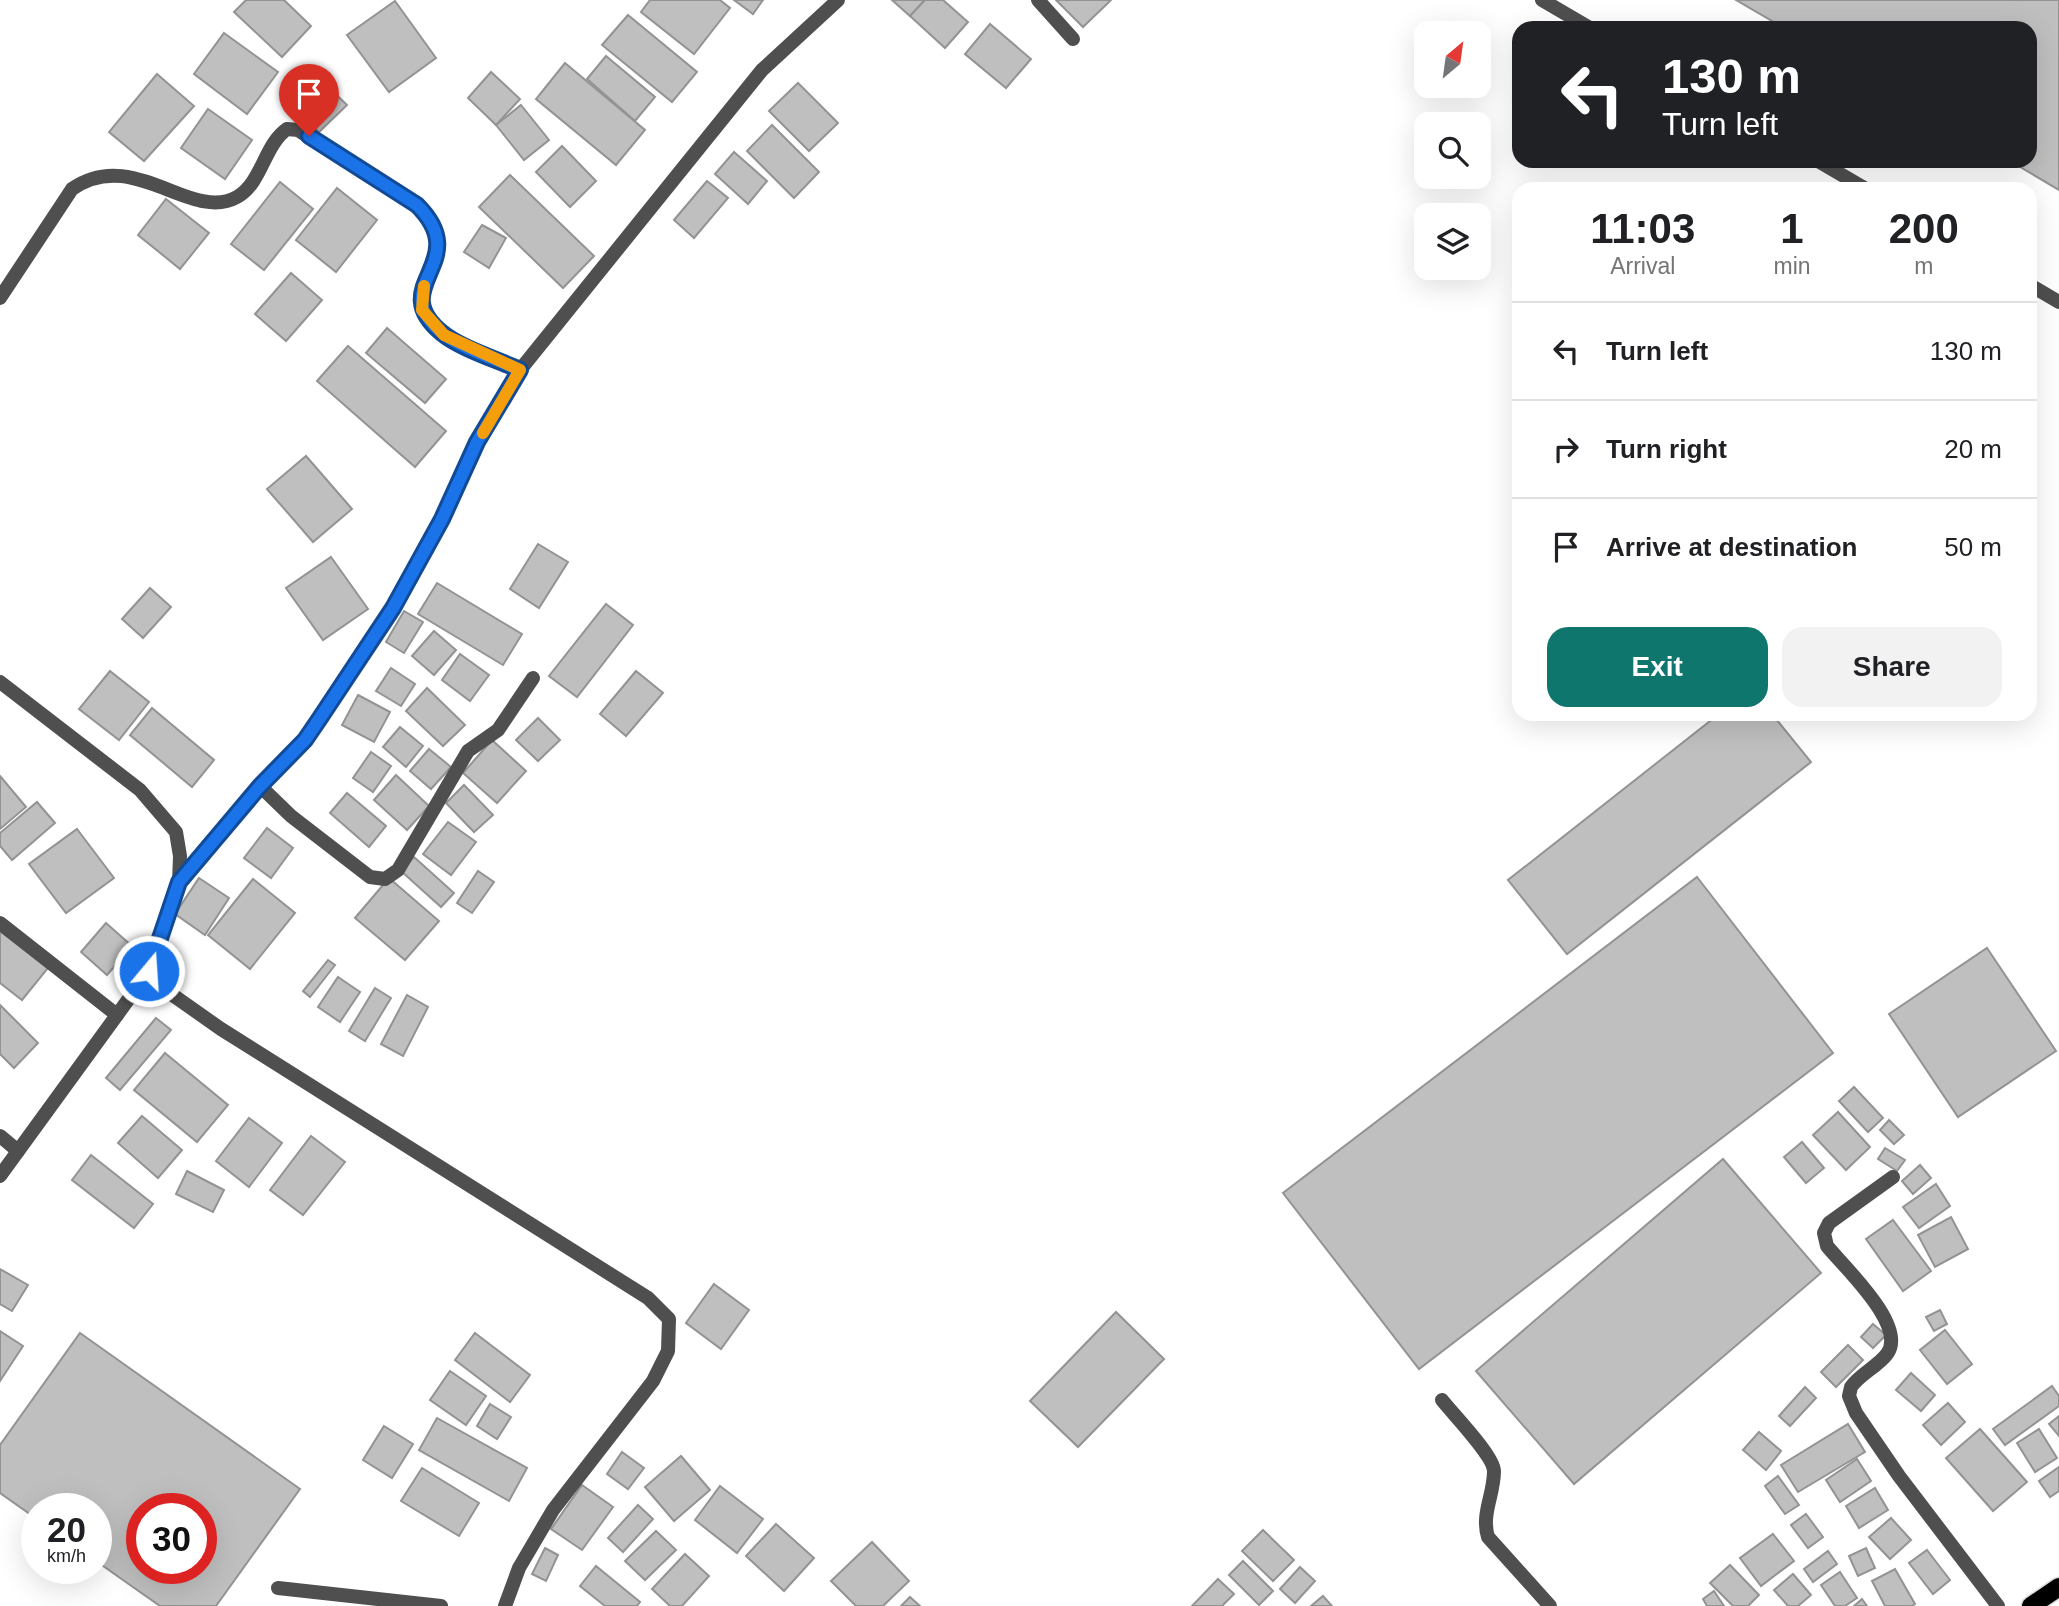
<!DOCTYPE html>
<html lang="en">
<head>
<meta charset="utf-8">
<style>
	:root { --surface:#fff; --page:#f2f2f2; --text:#202124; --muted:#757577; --line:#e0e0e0; --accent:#0f766e }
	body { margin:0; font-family:Arial,sans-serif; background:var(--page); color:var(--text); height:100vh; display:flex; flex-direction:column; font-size:26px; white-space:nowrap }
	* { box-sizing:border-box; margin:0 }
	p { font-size:23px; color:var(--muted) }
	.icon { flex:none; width:38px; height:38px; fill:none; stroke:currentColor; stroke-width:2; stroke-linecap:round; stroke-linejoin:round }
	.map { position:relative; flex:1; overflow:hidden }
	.sheet { position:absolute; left:1512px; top:182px; width:525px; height:539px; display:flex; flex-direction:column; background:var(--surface); border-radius:21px; box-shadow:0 7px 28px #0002 }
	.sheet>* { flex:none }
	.hud { position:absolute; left:1512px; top:21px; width:525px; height:147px; border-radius:21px; box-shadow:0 7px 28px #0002; background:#202124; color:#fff; overflow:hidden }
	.needle { width:46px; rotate:29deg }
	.tools { position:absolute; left:1414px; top:21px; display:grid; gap:14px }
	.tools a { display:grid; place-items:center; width:77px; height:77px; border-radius:14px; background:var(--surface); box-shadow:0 7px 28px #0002; font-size:35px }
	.speed { position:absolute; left:21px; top:1493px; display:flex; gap:14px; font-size:35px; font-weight:700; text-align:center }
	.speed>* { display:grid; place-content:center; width:91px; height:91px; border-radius:50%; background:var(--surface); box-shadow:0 7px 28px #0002; line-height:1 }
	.speed small { font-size:18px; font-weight:400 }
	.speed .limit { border:10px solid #d22; background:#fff; color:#111 }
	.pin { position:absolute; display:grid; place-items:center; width:60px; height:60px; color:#fff; margin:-72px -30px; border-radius:50% 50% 50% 0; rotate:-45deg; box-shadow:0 0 7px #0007 }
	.pin .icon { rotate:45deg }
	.me { position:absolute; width:77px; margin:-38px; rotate:18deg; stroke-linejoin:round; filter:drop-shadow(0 0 5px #0008) }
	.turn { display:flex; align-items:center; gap:24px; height:147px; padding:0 35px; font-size:32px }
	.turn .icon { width:91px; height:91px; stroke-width:2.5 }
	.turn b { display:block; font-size:49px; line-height:60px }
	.eta { display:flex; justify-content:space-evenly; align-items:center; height:119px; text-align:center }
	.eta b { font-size:42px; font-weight:700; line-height:49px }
	.cta { display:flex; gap:14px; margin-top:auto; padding:14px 35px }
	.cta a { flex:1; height:80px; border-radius:21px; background:var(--accent); color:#fff; font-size:28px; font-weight:700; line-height:80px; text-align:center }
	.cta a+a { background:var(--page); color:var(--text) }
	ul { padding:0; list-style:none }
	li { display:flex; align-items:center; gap:21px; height:98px; padding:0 35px; border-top:2px solid var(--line) }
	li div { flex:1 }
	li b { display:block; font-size:26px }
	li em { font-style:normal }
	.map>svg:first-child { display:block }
</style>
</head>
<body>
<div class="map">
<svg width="2059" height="1606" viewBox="0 0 2059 1606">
	<rect width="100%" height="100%" fill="#fff"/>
	<g fill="#bfbfbf" stroke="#939393" stroke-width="2" fill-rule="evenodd">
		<path d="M246,0H284L311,26L282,57L234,12Z"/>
		<path d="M650,0H720L730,8L694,54L641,12Z"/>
		<path d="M734,0H763L753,14Z"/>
		<path d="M892,0H925L910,16Z"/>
		<path d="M925,0H943L968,22L945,48L910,16Z"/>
		<path d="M1056,0H1111L1083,27Z"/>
		<path d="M1736,0H2059V190L2010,161H2030V28H1784Z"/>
		<path d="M395,1L436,58L389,92L347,35Z"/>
		<path d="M628,15L697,72L672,102L602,45Z"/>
		<path d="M990,24L1031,59L1006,88L965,54Z"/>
		<path d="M224,33L278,72L247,114L194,74Z"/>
		<path d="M606,56L655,97L635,121L587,79Z"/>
		<path d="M565,63L645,130L616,165L536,99Z"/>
		<path d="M309,68L347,105L319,132L282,95Z"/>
		<path d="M491,72L520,99L496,125L468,98Z"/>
		<path d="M157,74L194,106L144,161L109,132Z"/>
		<path d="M798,83L838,123L809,151L769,111Z"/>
		<path d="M521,105L549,140L524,160L496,125Z"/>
		<path d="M208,109L252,140L225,179L181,148Z"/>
		<path d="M772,125L819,172L794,198L747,151Z"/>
		<path d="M562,146L596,181L570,207L536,172Z"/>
		<path d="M734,152L767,181L748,204L715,174Z"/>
		<path d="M510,175L594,256L563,288L479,207Z"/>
		<path d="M707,181L728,198L694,238L674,220Z"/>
		<path d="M280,182L313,209L264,270L231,244Z"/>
		<path d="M337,188L377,220L336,272L296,240Z"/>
		<path d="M166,199L209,233L180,269L138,235Z"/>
		<path d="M482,225L506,238L489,268L464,252Z"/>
		<path d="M291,273L322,300L286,341L255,314Z"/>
		<path d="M387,328L446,379L425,403L366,353Z"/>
		<path d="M348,346L446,431L415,467L317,381Z"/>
		<path d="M306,456L352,509L313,542L267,489Z"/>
		<path d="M538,544L568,562L539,608L510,589Z"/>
		<path d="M331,557L368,609L323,640L286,588Z"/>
		<path d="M437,583L522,634L503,665L418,614Z"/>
		<path d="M150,588L171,607L143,638L122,619Z"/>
		<path d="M606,604L633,625L577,697L549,676Z"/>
		<path d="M404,611L423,622L404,653L386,642Z"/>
		<path d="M434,631L456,650L434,675L412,656Z"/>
		<path d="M460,654L489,675L470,701L442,680Z"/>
		<path d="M391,668L415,684L401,706L376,691Z"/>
		<path d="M110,671L149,702L119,740L79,709Z"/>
		<path d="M636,671L663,693L626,736L600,714Z"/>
		<path d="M427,688L465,725L443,746L406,711Z"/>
		<path d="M358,695L390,712L374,742L342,725Z"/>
		<path d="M152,708L214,760L192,787L130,735Z"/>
		<path d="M1719,714H1772L1811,762L1567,954L1508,880Z"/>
		<path d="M538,718L560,740L538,761L516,740Z"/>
		<path d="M400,727L423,746L406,767L383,747Z"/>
		<path d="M492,740L526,771L497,803L463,773Z"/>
		<path d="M429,749L451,767L431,789L410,771Z"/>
		<path d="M371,752L391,766L373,792L353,778Z"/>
		<path d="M396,775L429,806L407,830L374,800Z"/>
		<path d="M0,776L26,807L0,829Z"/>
		<path d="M464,785L493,815L474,832L446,803Z"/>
		<path d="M347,793L386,826L369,847L330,813Z"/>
		<path d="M37,802L55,823L12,860L0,846V833Z"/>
		<path d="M448,822L476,842L451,875L423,854Z"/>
		<path d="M267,828L293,848L271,878L244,858Z"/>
		<path d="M77,829L114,878L66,913L29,864Z"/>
		<path d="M414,857L454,893L441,907L401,871Z"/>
		<path d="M478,871L494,882L472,913L457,903Z"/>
		<path d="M1697,877L1833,1053L1419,1369L1283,1193Z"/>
		<path d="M199,878L229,898L205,935L175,914Z"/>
		<path d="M389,878L439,921L405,960L355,918Z"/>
		<path d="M253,879L295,913L250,969L208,935Z"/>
		<path d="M106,923L132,946L107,975L81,952Z"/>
		<path d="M0,931L48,968L22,1000L0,983Z"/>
		<path d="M1987,948L2056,1051L1958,1117L1889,1014Z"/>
		<path d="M328,960L335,965L310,997L303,991Z"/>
		<path d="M338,977L360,992L340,1022L318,1007Z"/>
		<path d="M375,988L391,998L365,1041L349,1031Z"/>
		<path d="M407,995L428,1007L403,1056L381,1044Z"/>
		<path d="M0,1005L38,1043L14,1068L0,1054Z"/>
		<path d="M156,1018L171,1030L120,1090L106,1078Z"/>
		<path d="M165,1053L228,1105L197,1142L134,1090Z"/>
		<path d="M1854,1087L1883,1118L1868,1132L1839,1101Z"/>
		<path d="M1838,1112L1870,1147L1846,1170L1813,1135Z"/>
		<path d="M142,1116L182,1150L158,1178L118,1143Z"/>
		<path d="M249,1118L282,1143L249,1187L216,1161Z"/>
		<path d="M1889,1120L1904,1135L1894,1144L1880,1130Z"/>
		<path d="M311,1136L345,1162L303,1215L270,1190Z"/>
		<path d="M1802,1142L1824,1168L1806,1183L1784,1157Z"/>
		<path d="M1885,1148L1905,1160L1897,1171L1878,1159Z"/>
		<path d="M91,1155L153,1204L134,1228L72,1180Z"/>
		<path d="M1723,1159L1821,1273L1574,1484L1476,1371Z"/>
		<path d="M1920,1165L1931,1178L1913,1194L1902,1181Z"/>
		<path d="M187,1171L224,1190L213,1212L176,1194Z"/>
		<path d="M1936,1184L1950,1206L1919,1228L1903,1207Z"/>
		<path d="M1951,1217L1968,1249L1935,1267L1918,1235Z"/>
		<path d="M1893,1220L1931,1271L1903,1291L1866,1239Z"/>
		<path d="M0,1269L28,1285L12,1311L0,1304Z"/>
		<path d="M714,1284L749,1310L721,1349L686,1323Z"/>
		<path d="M1940,1310L1947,1324L1934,1331L1926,1317Z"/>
		<path d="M1116,1312L1164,1359L1078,1447L1030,1401Z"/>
		<path d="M1873,1324L1886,1335L1873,1348L1861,1337Z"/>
		<path d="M1945,1330L1972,1364L1947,1384L1920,1350Z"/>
		<path d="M0,1331L23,1346L0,1381Z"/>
		<path d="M80,1333L300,1489L216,1606H160L96,1561V1508H37V1519L0,1493V1445ZM142,1508H201V1568H142Z"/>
		<path d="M475,1333L530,1375L510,1402L455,1360Z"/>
		<path d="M1848,1345L1863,1360L1836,1387L1821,1372Z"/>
		<path d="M450,1371L486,1396L466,1425L430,1400Z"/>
		<path d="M1911,1373L1935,1395L1921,1411L1896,1390Z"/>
		<path d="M2052,1386L2059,1396V1406L2005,1445L1993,1429Z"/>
		<path d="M1805,1387L1816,1398L1790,1426L1779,1416Z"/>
		<path d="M1948,1403L1965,1422L1941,1445L1923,1425Z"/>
		<path d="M490,1404L511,1417L497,1439L477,1426Z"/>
		<path d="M2059,1416V1436L2049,1424Z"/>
		<path d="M437,1418L527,1468L509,1501L419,1450Z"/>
		<path d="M1848,1424L1865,1452L1798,1492L1781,1465Z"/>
		<path d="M384,1426L413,1444L392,1478L363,1460Z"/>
		<path d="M1980,1429L2027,1482L1993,1511L1946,1458Z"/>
		<path d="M2039,1429L2057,1458L2035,1472L2017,1443Z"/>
		<path d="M1759,1432L1781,1451L1766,1470L1743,1450Z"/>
		<path d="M622,1452L644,1468L628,1489L607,1474Z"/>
		<path d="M681,1456L710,1490L674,1521L645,1487Z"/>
		<path d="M1857,1459L1871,1481L1840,1502L1826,1480Z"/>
		<path d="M2059,1467V1491L2050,1497L2039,1481Z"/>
		<path d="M422,1468L479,1503L459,1536L401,1501Z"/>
		<path d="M1778,1476L1799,1505L1785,1514L1765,1486Z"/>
		<path d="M582,1485L613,1507L582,1550L551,1529Z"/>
		<path d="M720,1486L763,1519L737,1553L695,1520Z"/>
		<path d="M1875,1488L1888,1510L1859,1528L1846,1506Z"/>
		<path d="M638,1505L653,1519L623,1552L608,1538Z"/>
		<path d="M1806,1514L1823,1537L1808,1548L1791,1525Z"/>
		<path d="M1891,1518L1911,1540L1890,1559L1869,1537Z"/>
		<path d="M776,1524L814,1558L784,1591L746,1556Z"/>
		<path d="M1263,1530L1294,1560L1273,1581L1242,1551Z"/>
		<path d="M656,1531L676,1550L645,1580L625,1561Z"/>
		<path d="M1773,1534L1794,1561L1761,1586L1740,1558Z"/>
		<path d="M872,1542L909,1581L883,1606H856L831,1581Z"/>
		<path d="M545,1548L558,1555L546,1581L532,1574Z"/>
		<path d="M1866,1548L1875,1568L1858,1576L1849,1556Z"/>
		<path d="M1927,1550L1950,1580L1933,1594L1909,1563Z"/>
		<path d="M1828,1551L1837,1564L1813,1582L1804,1569Z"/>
		<path d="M685,1554L709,1576L682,1606H670L652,1589Z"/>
		<path d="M1243,1561L1273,1591L1259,1605L1229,1575Z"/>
		<path d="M1730,1565L1759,1595L1748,1606H1733L1710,1583Z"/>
		<path d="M596,1566L640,1602L637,1606H605L580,1586Z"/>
		<path d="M1300,1567L1315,1581L1295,1603L1280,1589Z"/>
		<path d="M1895,1569L1915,1604L1912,1606H1885L1872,1581Z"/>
		<path d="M1840,1572L1857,1598L1845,1606H1835L1821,1585Z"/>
		<path d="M1793,1574L1811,1595L1798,1606H1788L1774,1590Z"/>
		<path d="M1218,1579L1234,1594L1222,1606H1192Z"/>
		<path d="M1714,1591L1724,1606H1707L1703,1599Z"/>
		<path d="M1323,1596L1332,1606H1311Z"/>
		<path d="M910,1597L920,1606H901Z"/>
		<path d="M1862,1599L1867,1606H1854Z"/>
	</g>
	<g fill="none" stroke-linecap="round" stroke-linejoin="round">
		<g stroke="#dbdbdb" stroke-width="21">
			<path id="primary" d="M2031,1606L2059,1587"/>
		</g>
		<g stroke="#4f4f4f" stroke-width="14">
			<path d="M1542,0L1590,28"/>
			<path d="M1818,161L1866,189"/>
			<path d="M2030,285L2059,302"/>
			<path d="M1442,1400C1453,1414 1494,1456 1494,1471C1494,1495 1481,1514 1488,1537L1550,1606"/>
			<path d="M278,1588L441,1606"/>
		</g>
		<g stroke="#4f4f4f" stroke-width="14">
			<path d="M1038,0L1073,39"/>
			<path d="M0,298L72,189C133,146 191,223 237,197C262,183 264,145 287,129L298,130L417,205C475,263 384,286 442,333C461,348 498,360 520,370"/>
			<path d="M0,682L140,790L176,832L180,856L179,882L149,971L157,984L221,1029L648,1298L669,1319L668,1351L653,1381L553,1510L519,1568L505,1606"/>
			<path d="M260,786L291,816L370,877L385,879L398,870L468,751L498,730L533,678"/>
			<path d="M179,882L260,786L305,740L393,608L442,519L477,442L520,370L762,70L838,0"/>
			<path d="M0,923L117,1015"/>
			<path d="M0,1136L18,1151"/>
			<path d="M0,1176L149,971"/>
			<path d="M1893,1177L1829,1223L1824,1233L1827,1246C1844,1267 1908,1326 1887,1354C1877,1367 1860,1374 1851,1387L1849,1396L1856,1413L1899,1476L1998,1606"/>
		</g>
		<use href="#primary" stroke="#000" stroke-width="18"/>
	</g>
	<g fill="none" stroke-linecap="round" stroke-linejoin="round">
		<g stroke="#114b97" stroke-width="18">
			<path id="route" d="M149,971L179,882L260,786L305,740L320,718L393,608L442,519L477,442L520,370C498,360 460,348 442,333C384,285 475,263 417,205L309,136"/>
		</g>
		<use href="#route" stroke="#1a73e8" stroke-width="12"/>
		<path stroke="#f59e0b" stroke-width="12" d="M424,286L422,310L444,335L520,370L483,433"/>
	</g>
</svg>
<div class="tools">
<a><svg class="needle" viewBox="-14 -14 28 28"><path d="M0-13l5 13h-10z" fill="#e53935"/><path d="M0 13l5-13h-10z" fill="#757577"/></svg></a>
<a><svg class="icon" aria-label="search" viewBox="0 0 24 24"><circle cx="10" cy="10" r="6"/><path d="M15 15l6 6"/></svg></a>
<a><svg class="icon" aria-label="layers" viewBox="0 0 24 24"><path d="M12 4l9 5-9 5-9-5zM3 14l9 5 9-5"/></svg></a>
</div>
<div class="speed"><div>20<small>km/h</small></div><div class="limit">30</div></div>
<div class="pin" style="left:309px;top:136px;background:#d93025"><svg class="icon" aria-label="arrive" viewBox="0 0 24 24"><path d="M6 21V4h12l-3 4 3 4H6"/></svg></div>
<svg class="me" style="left:149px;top:971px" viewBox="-20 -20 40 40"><circle r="17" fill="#1a73e8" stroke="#fff" stroke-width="3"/><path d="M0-11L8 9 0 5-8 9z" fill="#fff"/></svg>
<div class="hud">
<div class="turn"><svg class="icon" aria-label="left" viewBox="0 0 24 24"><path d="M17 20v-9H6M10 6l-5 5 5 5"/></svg><div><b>130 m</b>Turn left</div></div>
</div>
<section class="sheet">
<div class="eta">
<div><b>11:03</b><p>Arrival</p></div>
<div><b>1</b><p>min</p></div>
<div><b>200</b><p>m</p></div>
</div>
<ul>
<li><svg class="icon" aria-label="left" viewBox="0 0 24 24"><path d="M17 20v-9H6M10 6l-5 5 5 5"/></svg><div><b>Turn left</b></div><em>130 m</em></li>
<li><svg class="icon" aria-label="right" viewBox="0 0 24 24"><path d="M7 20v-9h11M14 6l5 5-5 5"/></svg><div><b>Turn right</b></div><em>20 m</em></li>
<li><svg class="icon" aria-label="arrive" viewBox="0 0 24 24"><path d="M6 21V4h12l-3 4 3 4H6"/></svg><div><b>Arrive at destination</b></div><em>50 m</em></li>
</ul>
<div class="cta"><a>Exit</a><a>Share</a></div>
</section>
</div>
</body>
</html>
